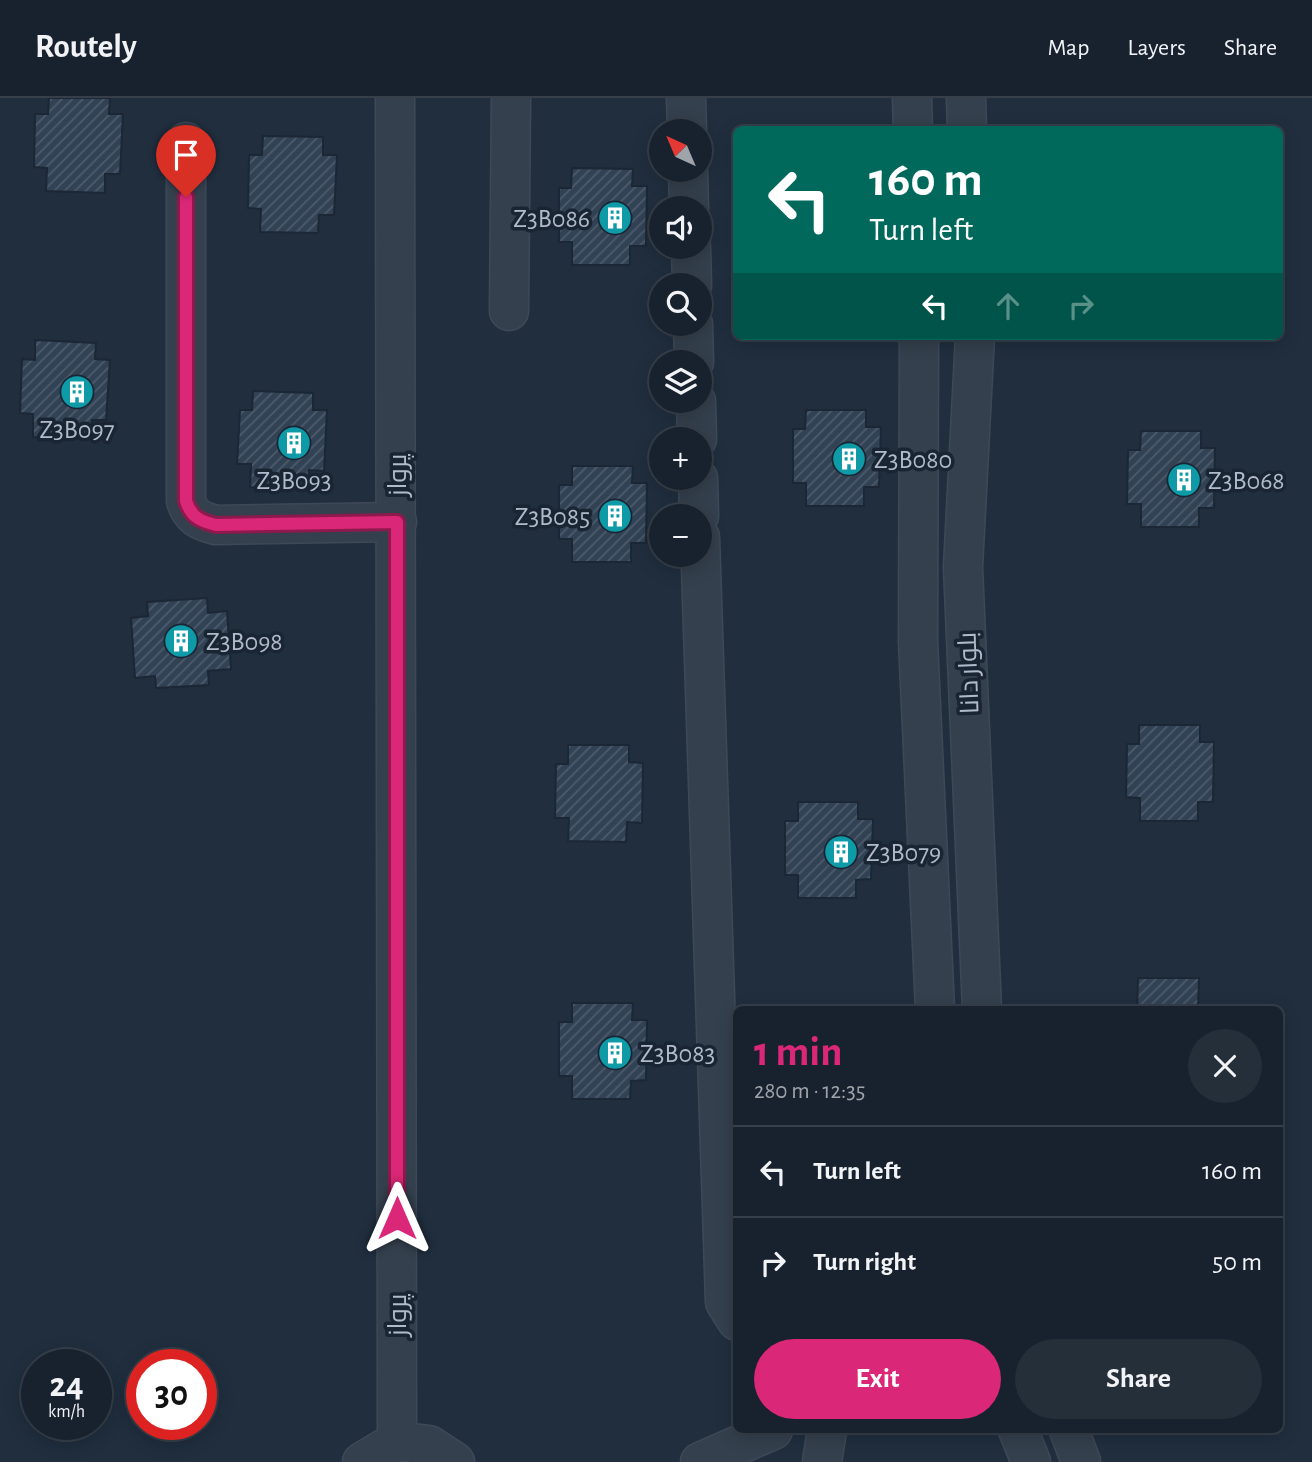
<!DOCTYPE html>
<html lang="en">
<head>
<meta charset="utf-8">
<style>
	:root { --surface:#18222e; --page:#252f3a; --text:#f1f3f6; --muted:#9fa4aa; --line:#363f4a; --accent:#db2777 }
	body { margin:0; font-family:"Alegreya Sans",Cairo,sans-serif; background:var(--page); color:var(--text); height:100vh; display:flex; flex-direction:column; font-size:26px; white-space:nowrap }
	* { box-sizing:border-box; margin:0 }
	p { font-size:23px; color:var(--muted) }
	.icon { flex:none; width:38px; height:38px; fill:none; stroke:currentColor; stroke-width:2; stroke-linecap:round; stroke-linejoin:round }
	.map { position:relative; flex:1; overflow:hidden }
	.panel { position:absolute; left:733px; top:908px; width:550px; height:427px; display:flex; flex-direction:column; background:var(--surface); border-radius:10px; box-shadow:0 4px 18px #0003,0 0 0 2px var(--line) }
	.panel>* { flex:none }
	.guide { position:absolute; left:733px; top:28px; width:550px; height:214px; border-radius:10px; box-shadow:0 4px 18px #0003,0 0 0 2px var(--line); background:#00695c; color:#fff; overflow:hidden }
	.needle { width:46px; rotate:316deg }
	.tools { position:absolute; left:649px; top:21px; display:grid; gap:14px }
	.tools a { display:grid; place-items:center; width:63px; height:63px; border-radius:50%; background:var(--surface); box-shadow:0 4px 18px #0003,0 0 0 2px var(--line); font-size:35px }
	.speed { position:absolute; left:21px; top:1251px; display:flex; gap:14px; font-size:35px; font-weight:700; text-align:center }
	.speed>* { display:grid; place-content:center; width:91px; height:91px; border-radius:50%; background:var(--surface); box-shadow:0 4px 18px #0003,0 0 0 2px var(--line); line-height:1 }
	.speed small { font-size:18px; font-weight:400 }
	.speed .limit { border:10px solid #d22; background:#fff; color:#111 }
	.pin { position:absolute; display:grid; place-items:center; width:60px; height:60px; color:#fff; margin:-72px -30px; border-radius:50% 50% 50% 0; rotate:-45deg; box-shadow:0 0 7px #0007 }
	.pin .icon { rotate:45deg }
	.me { position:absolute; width:77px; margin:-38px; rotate:0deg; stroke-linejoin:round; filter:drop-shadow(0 0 5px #0008) }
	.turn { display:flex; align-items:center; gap:24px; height:147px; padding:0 21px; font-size:32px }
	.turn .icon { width:91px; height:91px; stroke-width:2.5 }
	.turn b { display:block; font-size:49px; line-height:60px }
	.lanes { display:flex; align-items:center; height:66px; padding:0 21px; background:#0003; justify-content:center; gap:35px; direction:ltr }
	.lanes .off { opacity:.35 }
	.round { display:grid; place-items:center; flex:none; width:74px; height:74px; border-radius:37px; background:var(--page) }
	.head { display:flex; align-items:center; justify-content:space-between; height:119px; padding:0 21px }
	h1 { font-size:42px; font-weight:700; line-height:52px; color:var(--accent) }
	.primary-button { display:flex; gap:14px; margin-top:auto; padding:14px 21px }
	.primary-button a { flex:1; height:80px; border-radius:42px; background:var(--accent); color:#fff; font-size:28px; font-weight:700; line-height:80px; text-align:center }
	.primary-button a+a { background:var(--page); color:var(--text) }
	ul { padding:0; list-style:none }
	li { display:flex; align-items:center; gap:21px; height:91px; padding:0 21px; border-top:2px solid var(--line) }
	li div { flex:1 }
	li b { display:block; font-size:26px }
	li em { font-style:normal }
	header { display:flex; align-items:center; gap:42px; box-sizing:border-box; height:98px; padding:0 35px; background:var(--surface); border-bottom:2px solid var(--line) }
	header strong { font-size:33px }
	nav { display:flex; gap:38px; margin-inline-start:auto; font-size:24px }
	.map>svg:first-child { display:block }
</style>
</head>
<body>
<header>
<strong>Routely</strong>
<nav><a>Map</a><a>Layers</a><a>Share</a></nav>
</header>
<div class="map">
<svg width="1312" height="1364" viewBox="0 0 1312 1364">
	<defs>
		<pattern id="building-hatch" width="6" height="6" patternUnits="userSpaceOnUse" patternTransform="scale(1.75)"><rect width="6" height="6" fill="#324255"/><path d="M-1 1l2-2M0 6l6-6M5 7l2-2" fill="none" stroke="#4d5b6c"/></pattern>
	</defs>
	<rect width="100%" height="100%" fill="#202e3e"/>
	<g fill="url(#building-hatch)" stroke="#1c2735" stroke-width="2">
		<path d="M49,0H110L109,16H123L120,76H105V95L46,93L47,70L34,69L35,16H48Z"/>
		<path d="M263,38L323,39V57H337L334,117H319L318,135L260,134L261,111L248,110L249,57H262Z"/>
		<path d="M572,70L633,71L632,88H647L646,148H630V167H572V144H559V90H571Z"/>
		<path d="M35,242L96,245L95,261L110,262L106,322H92L91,341L33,339V316L20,315L22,261L35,262Z"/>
		<path d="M253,293L313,295V312H327L324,373L309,372L308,391L250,389L251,366H237L240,312H252Z"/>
		<path d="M806,312H866V329H881L879,389H864V408H806V385H793V331H805Z"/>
		<path d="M1141,333H1201V350H1215L1214,410H1199V429H1141V406H1127L1128,352H1140Z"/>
		<path d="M572,368H633L632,385H647L646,445H631V464H572V441H559V387H572Z"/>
		<path d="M207,500L208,515L227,513L231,571L208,573L209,587L156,590L155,578L135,580L131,520L148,518L147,504Z"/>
		<path d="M1139,627H1200V644H1214L1213,704H1198V723H1140V700L1126,699L1127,646H1139Z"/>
		<path d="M568,647H629V664L643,665L642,725L627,724L626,744L568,743L569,720H555L556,666H568Z"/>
		<path d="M798,704H858V721H873L871,781L856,782V800H798V777H785V723H798Z"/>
		<path d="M1138,880H1199L1198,912H1137Z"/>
		<path d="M572,905H633L632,922H647L646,982L631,983L630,1001H572V978H559V924H572Z"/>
	</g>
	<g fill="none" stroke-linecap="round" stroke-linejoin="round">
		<g stroke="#3e4957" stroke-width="41">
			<g id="minor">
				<path d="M686,0L687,33"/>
				<path d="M912,0L913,32"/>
				<path d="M966,0L967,32"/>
				<path d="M186,44V403C191,419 200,423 216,427L397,424"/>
				<path d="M688,72L689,110"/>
				<path d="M691,149L692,187"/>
				<path d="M509,213L511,0"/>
				<path d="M693,226L694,264"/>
				<path d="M919,238L918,543L935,912"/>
				<path d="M975,238L963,469L982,912"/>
				<path d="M696,303L697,341"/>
				<path d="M698,380L699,418"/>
				<path d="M700,439L725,1204L737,1223"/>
				<path d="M1018,1332L1031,1364"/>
				<path d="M1069,1332L1081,1364"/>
				<path d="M397,1343L429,1347L455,1364"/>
				<path d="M362,1364L397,1343L395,0"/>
				<path d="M700,1364L773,1332"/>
				<path d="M822,1364L827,1332"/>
			</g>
		</g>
		<use href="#minor" stroke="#35404e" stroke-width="38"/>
	</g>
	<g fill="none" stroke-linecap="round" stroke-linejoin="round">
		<g stroke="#8e194d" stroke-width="18">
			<path id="route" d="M186,99V403C191,419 200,423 216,427L397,424V1120"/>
		</g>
		<use href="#route" stroke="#db2777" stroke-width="12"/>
	</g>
	<defs>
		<g id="building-disc" transform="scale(1.75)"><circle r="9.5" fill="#0f9aa8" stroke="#1a2533"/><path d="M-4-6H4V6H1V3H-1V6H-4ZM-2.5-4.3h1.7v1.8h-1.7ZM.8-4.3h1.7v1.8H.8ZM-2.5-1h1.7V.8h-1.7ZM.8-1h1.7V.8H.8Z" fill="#fff"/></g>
	</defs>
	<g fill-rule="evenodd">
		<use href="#building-disc" x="615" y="120"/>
		<use href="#building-disc" x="77" y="294"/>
		<use href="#building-disc" x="294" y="345"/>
		<use href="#building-disc" x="849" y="361"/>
		<use href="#building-disc" x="1184" y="382"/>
		<use href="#building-disc" x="615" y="418"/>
		<use href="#building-disc" x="181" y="543"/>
		<use href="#building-disc" x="841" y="754"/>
		<use href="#building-disc" x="615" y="955"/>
	</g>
	<g text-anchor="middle" stroke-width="7" stroke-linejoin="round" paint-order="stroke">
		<g font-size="26" fill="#b0baca" stroke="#1a2533" text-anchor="start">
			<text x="590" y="129" text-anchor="end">Z3B086</text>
			<text x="77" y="340" text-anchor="middle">Z3B097</text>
			<text x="874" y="370">Z3B080</text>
			<text x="294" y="391" text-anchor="middle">Z3B093</text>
			<text x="1208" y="391">Z3B068</text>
			<text x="590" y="427" text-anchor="end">Z3B085</text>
			<text x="206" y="552">Z3B098</text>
			<text x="866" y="763">Z3B079</text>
			<text x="640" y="964">Z3B083</text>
		</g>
		<g font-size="26" fill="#b0baca" stroke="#1a2533">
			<text transform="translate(397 377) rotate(-90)" y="9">پرواز</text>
			<text transform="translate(968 575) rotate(-92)" y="9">بلوار دانا</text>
			<text transform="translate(397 1217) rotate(-90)" y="9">پرواز</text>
		</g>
	</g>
</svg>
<div class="tools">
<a><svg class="needle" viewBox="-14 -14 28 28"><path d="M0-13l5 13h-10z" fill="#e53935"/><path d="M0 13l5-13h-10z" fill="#9fa4aa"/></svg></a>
<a><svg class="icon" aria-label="sound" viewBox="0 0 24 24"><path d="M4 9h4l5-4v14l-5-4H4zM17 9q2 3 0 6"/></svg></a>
<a><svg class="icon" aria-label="search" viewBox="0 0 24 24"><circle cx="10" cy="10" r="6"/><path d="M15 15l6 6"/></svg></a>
<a><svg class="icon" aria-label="layers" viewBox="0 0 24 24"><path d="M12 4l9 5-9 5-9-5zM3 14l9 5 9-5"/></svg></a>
<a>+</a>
<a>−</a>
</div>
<div class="speed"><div>24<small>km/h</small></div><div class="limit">30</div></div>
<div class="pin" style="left:186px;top:99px;background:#d93025"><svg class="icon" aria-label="arrive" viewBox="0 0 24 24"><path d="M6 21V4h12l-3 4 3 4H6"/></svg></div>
<svg class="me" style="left:397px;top:1120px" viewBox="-20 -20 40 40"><path d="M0-17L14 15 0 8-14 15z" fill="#db2777" stroke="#fff" stroke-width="4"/></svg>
<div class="guide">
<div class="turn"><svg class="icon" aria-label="left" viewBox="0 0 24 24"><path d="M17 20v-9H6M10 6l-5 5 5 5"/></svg><div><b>160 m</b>Turn left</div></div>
<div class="lanes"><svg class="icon" aria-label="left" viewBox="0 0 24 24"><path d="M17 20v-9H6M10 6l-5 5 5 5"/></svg><svg class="icon off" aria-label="ahead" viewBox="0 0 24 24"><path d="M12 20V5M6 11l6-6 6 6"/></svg><svg class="icon off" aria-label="right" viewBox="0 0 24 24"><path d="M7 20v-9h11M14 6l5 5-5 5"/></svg></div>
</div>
<section class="panel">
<div class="head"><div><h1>1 min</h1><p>280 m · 12:35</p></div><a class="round"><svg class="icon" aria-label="close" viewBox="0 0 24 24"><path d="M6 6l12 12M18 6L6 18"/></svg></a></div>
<ul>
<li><svg class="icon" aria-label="left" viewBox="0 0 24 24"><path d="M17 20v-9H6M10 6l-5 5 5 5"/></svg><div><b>Turn left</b></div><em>160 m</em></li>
<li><svg class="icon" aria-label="right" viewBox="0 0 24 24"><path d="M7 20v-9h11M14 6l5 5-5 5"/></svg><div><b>Turn right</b></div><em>50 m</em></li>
</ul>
<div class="primary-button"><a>Exit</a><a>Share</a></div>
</section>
</div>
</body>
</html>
